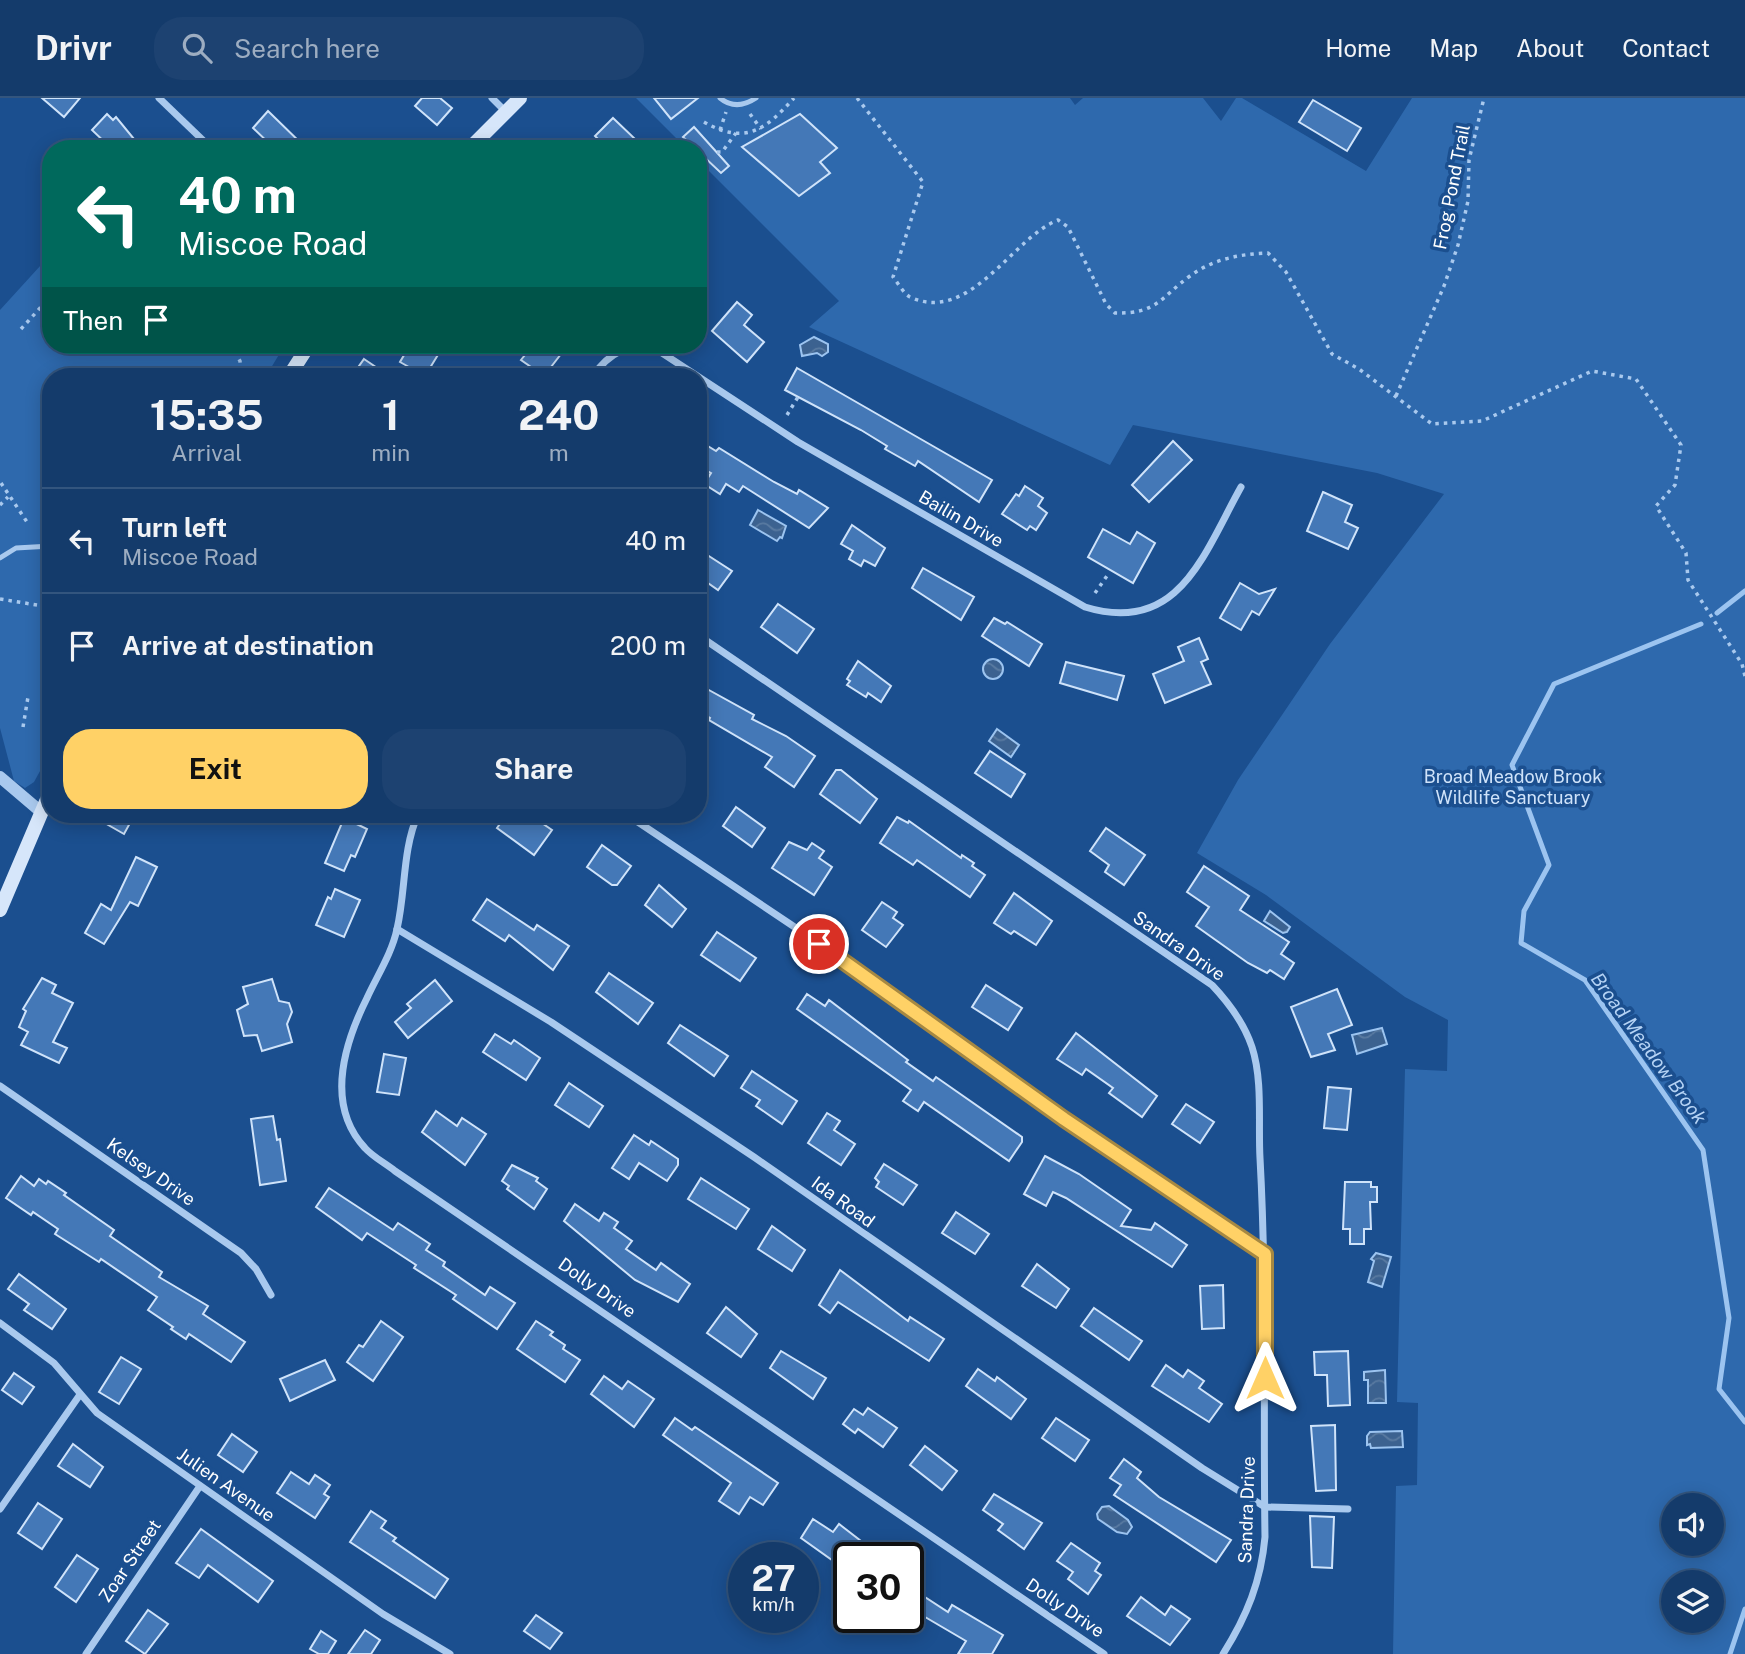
<!DOCTYPE html>
<html lang="en">
<head>
<meta charset="utf-8">
<style>
	:root { --surface:#143b6b; --page:#1d4271; --text:#f1f3f6; --muted:#9dadc1; --line:#33557e; --accent:#ffd166 }
	body { margin:0; font-family:"Public Sans",sans-serif; background:var(--page); color:var(--text); height:100vh; display:flex; flex-direction:column; font-size:26px; white-space:nowrap }
	* { box-sizing:border-box; margin:0 }
	p { font-size:23px; color:var(--muted) }
	.icon { flex:none; width:38px; height:38px; fill:none; stroke:currentColor; stroke-width:2; stroke-linecap:round; stroke-linejoin:round }
	.map { position:relative; flex:1; overflow:hidden }
	.side { position:absolute; left:42px; top:270px; width:665px; height:455px; display:flex; flex-direction:column; background:var(--surface); border-radius:28px; box-shadow:0 4px 18px #0003,0 0 0 2px var(--line) }
	.side>* { flex:none }
	.hud { position:absolute; left:42px; top:42px; width:665px; height:214px; border-radius:28px; box-shadow:0 4px 18px #0003,0 0 0 2px var(--line); background:#00695c; color:#fff; overflow:hidden }
	.tools { position:absolute; left:1661px; top:1395px; display:grid; gap:14px }
	.tools a { display:grid; place-items:center; width:63px; height:63px; border-radius:50%; background:var(--surface); box-shadow:0 4px 18px #0003,0 0 0 2px var(--line); font-size:35px }
	.speed { position:absolute; left:728px; top:1444px; display:flex; gap:14px; font-size:35px; font-weight:700; text-align:center }
	.speed>* { display:grid; place-content:center; width:91px; height:91px; border-radius:50%; background:var(--surface); box-shadow:0 4px 18px #0003,0 0 0 2px var(--line); line-height:1 }
	.speed small { font-size:18px; font-weight:400 }
	.speed .limit { border:4px solid #111; border-radius:10px; background:#fff; color:#111 }
	.pin { position:absolute; display:grid; place-items:center; width:60px; height:60px; color:#fff; margin:-30px; border:4px solid #fff; border-radius:50%; box-shadow:0 2px 7px #0007 }
	.me { position:absolute; width:77px; margin:-38px; rotate:0deg; stroke-linejoin:round; filter:drop-shadow(0 0 5px #0008) }
	.turn { display:flex; align-items:center; gap:24px; height:147px; padding:0 21px; font-size:32px }
	.turn .icon { width:91px; height:91px; stroke-width:2.5 }
	.turn b { display:block; font-size:49px; line-height:60px }
	.then { display:flex; align-items:center; height:66px; padding:0 21px; background:#0003; gap:14px; font-size:26px }
	.eta { display:flex; justify-content:space-evenly; align-items:center; height:119px; text-align:center }
	.eta b { font-size:42px; font-weight:700; line-height:49px }
	.cta { display:flex; gap:14px; margin-top:auto; padding:14px 21px }
	.cta a { flex:1; height:80px; border-radius:28px; background:var(--accent); color:#111; font-size:28px; font-weight:700; line-height:80px; text-align:center }
	.cta a+a { background:var(--page); color:var(--text) }
	ul { padding:0; list-style:none }
	li { display:flex; align-items:center; gap:21px; height:105px; padding:0 21px; border-top:2px solid var(--line) }
	li div { flex:1 }
	li b { display:block; font-size:26px }
	li em { font-style:normal }
	header { display:flex; align-items:center; gap:42px; box-sizing:border-box; height:98px; padding:0 35px; background:var(--surface); border-bottom:2px solid var(--line) }
	header strong { font-size:33px }
	nav { display:flex; gap:38px; margin-inline-start:auto; font-size:24px }
	.search { width:490px; height:63px; background:var(--page); display:flex; align-items:center; gap:18px; box-sizing:border-box; padding:0 24px; border-radius:28px; color:var(--muted); font-size:26px }
	.map>svg:first-child { display:block }
</style>
</head>
<body>
<header>
<strong>Drivr</strong>
<div class="search"><svg class="icon" aria-label="search" viewBox="0 0 24 24"><circle cx="10" cy="10" r="6"/><path d="M15 15l6 6"/></svg>Search here</div>
<nav><a>Home</a><a>Map</a><a>About</a><a>Contact</a></nav>
</header>
<div class="map">
<svg width="1745" height="1556" viewBox="0 0 1745 1556">
	<defs>
		<pattern id="water-waves" width="16" height="10" patternUnits="userSpaceOnUse" patternTransform="scale(1.75)"><rect width="16" height="10" fill="#3c6290"/><path d="M0 5q4-4 8 0t8 0" fill="none" stroke="#597aa1"/></pattern>
	</defs>
	<rect width="100%" height="100%" fill="#1b4f8f"/>
	<g fill="#2e69ad" fill-rule="evenodd">
		<path d="M636,0H1070L1075,7L1083,0H1203L1221,23L1236,0H1242L1366,73L1412,0H1745V1556H1393L1396,1388L1417,1387L1418,1305L1397,1304L1405,971L1447,973L1448,922L1405,899L1266,797L1197,755L1238,682L1330,546L1444,396L1377,375L1133,327L1110,367L809,229L839,203L698,62V51H687ZM1673,1407H1712V1446H1673ZM1673,1484H1712V1522H1673Z"/>
		<path d="M51,156V247H269L280,255L266,278H51V653L34,684L25,690L14,683L0,630V212Z"/>
	</g>
	<g fill="url(#water-waves)" stroke="#9cc4f0" stroke-width="2">
		<path d="M814,239L828,246V254L822,258L817,255L802,258L800,247Z"/>
		<path d="M758,412L786,428L782,440L780,439L777,443L750,427Z"/>
		<circle cx="993" cy="571" r="10"/>
		<path d="M997,631L1019,647L1011,659L989,643Z"/>
		<path d="M1270,813L1290,829L1287,834L1283,835L1264,823Z"/>
		<path d="M1382,930L1387,946L1357,956L1352,937Z"/>
		<path d="M1376,1155L1391,1159L1382,1189L1368,1184L1374,1163L1371,1161Z"/>
		<path d="M1385,1272L1386,1305H1368V1282H1364V1274Z"/>
		<path d="M1402,1333L1403,1349L1371,1350L1370,1346L1367,1347V1338L1370,1334Z"/>
		<path d="M1109,1408L1128,1422L1132,1429L1127,1436L1117,1434L1098,1421L1097,1416L1102,1409Z"/>
	</g>
	<g fill="none" stroke-linecap="round" stroke-linejoin="round">
		<g stroke="#9cc4f0" stroke-width="5">
			<path d="M1717,515L1745,493"/>
			<path d="M1701,526L1554,586L1512,667L1549,767L1524,813L1521,845L1585,882L1703,1052L1729,1220L1719,1291L1745,1324"/>
			<path d="M1730,1556L1745,1511"/>
		</g>
	</g>
	<g fill="#4478b7" stroke="#cfe3fa" stroke-width="2">
		<path d="M42,0H80L64,19Z"/>
		<path d="M422,0H440L452,10L437,27L415,8Z"/>
		<path d="M654,0H698L671,21Z"/>
		<path d="M1313,2L1361,30L1347,53L1299,24Z"/>
		<path d="M268,13L307,51H275L253,30Z"/>
		<path d="M107,16L113,22L116,19L134,41L125,51H112L92,32Z"/>
		<path d="M800,16L837,50L820,64L830,75L799,98L742,49Z"/>
		<path d="M613,20L634,40L625,51H592L600,43L595,38Z"/>
		<path d="M694,29L729,68L721,75L683,39Z"/>
		<path d="M737,204L752,217L744,227L764,244L747,264L712,233Z"/>
		<path d="M410,247H444L425,278L400,264Z"/>
		<path d="M533,247H568L544,278L521,262Z"/>
		<path d="M364,261L389,278H352Z"/>
		<path d="M797,270L992,382L979,404L918,363L915,368L885,351L887,348L861,332L785,292Z"/>
		<path d="M698,342L716,353L719,350L774,384L797,396L799,392L828,410L809,430L743,388L739,394L726,386L720,396L704,386L711,375L698,368Z"/>
		<path d="M1173,343L1192,362L1149,404L1132,387Z"/>
		<path d="M1025,388L1043,400L1038,408L1047,415L1036,432L1030,428L1027,432L1002,416L1016,396L1019,398Z"/>
		<path d="M1323,394L1352,407L1345,424L1358,430L1348,451L1307,433Z"/>
		<path d="M852,427L885,450L875,468L864,462L861,468L849,461L853,453L841,446Z"/>
		<path d="M1103,431L1130,446L1137,434L1155,445L1133,485L1088,459Z"/>
		<path d="M698,451L732,473L718,492L698,478Z"/>
		<path d="M923,470L974,499L961,522L912,490Z"/>
		<path d="M1240,485L1259,496L1275,491L1259,517L1252,513L1241,532L1220,520Z"/>
		<path d="M778,506L814,531L797,555L761,529Z"/>
		<path d="M994,520L1005,526L1007,524L1042,546L1029,568L982,538Z"/>
		<path d="M1199,540L1208,561L1201,564L1211,586L1165,605L1153,576L1184,563L1178,549Z"/>
		<path d="M858,563L891,588L881,604L868,595L866,599L847,587L850,583L847,581Z"/>
		<path d="M1066,564L1124,578L1117,602L1060,585Z"/>
		<path d="M698,586L754,617L752,621L786,638L815,658L794,689L765,669L772,659L709,622L710,620L698,613Z"/>
		<path d="M990,653L1025,676L1011,699L975,675Z"/>
		<path d="M836,672H841L877,701L860,725L820,696Z"/>
		<path d="M736,709L765,730L752,749L723,728Z"/>
		<path d="M89,716H135L124,736Z"/>
		<path d="M507,716H523L531,721L533,719L552,732L534,757L497,730Z"/>
		<path d="M897,719L908,725L909,723L961,760L962,757L974,765L972,768L985,777L970,799L917,762L913,767L880,745Z"/>
		<path d="M344,720L367,731L355,759L351,757L344,773L325,765Z"/>
		<path d="M1106,730L1145,757L1124,787L1105,774L1109,767L1090,753Z"/>
		<path d="M789,744L807,752L812,745L824,753L819,760L832,769L814,797L772,770Z"/>
		<path d="M602,747L631,768L617,787H612L587,769Z"/>
		<path d="M136,759L157,769L138,808L130,804L104,846L85,835L101,806L111,812Z"/>
		<path d="M1204,768L1249,798L1240,812L1289,844L1281,856L1294,865L1284,881L1270,872L1267,875L1248,865L1196,828L1209,809L1187,794Z"/>
		<path d="M659,787L686,811L672,829L645,807Z"/>
		<path d="M335,791L360,802L344,839L316,827L328,799L331,801Z"/>
		<path d="M1014,795L1052,823L1036,847L1014,833L1011,836L994,825Z"/>
		<path d="M487,801L534,832L537,827L569,848L553,872L509,837L505,843L473,822Z"/>
		<path d="M882,804L897,814L893,820L903,827L886,849L862,832Z"/>
		<path d="M717,834L756,860L740,883L701,857Z"/>
		<path d="M609,875L653,905L638,926L596,894Z"/>
		<path d="M42,880L56,887L52,895L73,905L53,944L67,950L59,965L21,947L28,934L19,929L26,913L23,911Z"/>
		<path d="M272,881L279,903L289,905L292,914L287,926L292,944L262,953L257,937L244,938L237,912L248,906L243,889Z"/>
		<path d="M435,882L452,903L408,940L395,924L411,910L407,906Z"/>
		<path d="M986,887L1022,910L1008,932L972,909Z"/>
		<path d="M1337,891L1352,927L1328,936L1335,952L1311,959L1291,909Z"/>
		<path d="M807,896L825,908L829,902L908,962L906,964L933,983L936,979L1022,1039V1044L1009,1063L924,1004L918,1013L903,1003L911,992L797,911Z"/>
		<path d="M680,927L728,958L714,978L668,945Z"/>
		<path d="M1076,935L1157,998L1142,1019L1109,995L1113,990L1086,971L1082,977L1057,961Z"/>
		<path d="M495,936L511,946L514,942L540,960L526,982L483,954Z"/>
		<path d="M384,956L406,960L399,997L377,994Z"/>
		<path d="M752,973L797,1003L782,1026L756,1008L760,1002L741,990Z"/>
		<path d="M569,985L603,1008L589,1029L555,1007Z"/>
		<path d="M1328,989L1351,991L1347,1032L1324,1030Z"/>
		<path d="M1186,1006L1214,1024L1200,1045L1172,1026Z"/>
		<path d="M436,1013L457,1028L462,1020L486,1036L465,1067L422,1034Z"/>
		<path d="M827,1015L840,1023L834,1032L855,1046L841,1067L808,1045Z"/>
		<path d="M273,1018L277,1042L280,1041L286,1083L260,1087L251,1021Z"/>
		<path d="M634,1037L649,1047L651,1043L678,1061V1067L667,1083L639,1065L629,1081L612,1070Z"/>
		<path d="M1045,1058L1079,1076L1131,1112L1121,1128L1151,1132L1155,1125L1187,1147L1172,1169L1066,1100L1053,1094L1046,1108L1024,1096Z"/>
		<path d="M884,1066L917,1087L903,1107L876,1089L879,1084L875,1080Z"/>
		<path d="M512,1067L538,1080L536,1083L547,1091L534,1111L507,1091L509,1088L502,1083Z"/>
		<path d="M21,1078L34,1088L39,1081L46,1086L48,1083L66,1095L64,1097L114,1132L110,1138L162,1174L159,1179L208,1208L203,1216L245,1244L231,1264L189,1236L186,1241L171,1231L173,1229L148,1212L157,1199L101,1161L99,1164L55,1136L58,1131L33,1114L31,1117L6,1100Z"/>
		<path d="M701,1080L749,1111L736,1131L688,1101Z"/>
		<path d="M1345,1084H1371V1089H1377V1104H1370L1371,1131H1364V1146H1350V1131H1343Z"/>
		<path d="M329,1090L393,1132L398,1125L430,1146L426,1152L445,1164L443,1168L485,1197L490,1189L515,1205L497,1231L453,1201L456,1197L414,1170L416,1167L367,1135L362,1142L316,1109Z"/>
		<path d="M575,1106L599,1123L604,1115L618,1124L614,1130L632,1143L626,1151L656,1172L661,1165L690,1186L678,1204L635,1182L564,1123Z"/>
		<path d="M956,1114L989,1136L975,1156L942,1135Z"/>
		<path d="M772,1128L805,1152L792,1173L758,1151Z"/>
		<path d="M1037,1166L1069,1191L1056,1210L1022,1188Z"/>
		<path d="M840,1172L908,1223L910,1219L944,1241L929,1263L838,1204L830,1215L819,1207Z"/>
		<path d="M19,1176L66,1211L52,1231L24,1212L29,1206L8,1191Z"/>
		<path d="M1223,1187L1224,1230L1202,1231L1200,1188Z"/>
		<path d="M726,1209L757,1236L741,1259L707,1235Z"/>
		<path d="M1094,1210L1142,1243L1129,1262L1081,1228Z"/>
		<path d="M381,1223L403,1239L373,1283L347,1264L359,1247L363,1249Z"/>
		<path d="M536,1223L553,1234L550,1237L565,1247L563,1251L580,1262L565,1284L517,1251Z"/>
		<path d="M781,1253L826,1280L813,1301L770,1270Z"/>
		<path d="M1348,1253L1350,1307L1328,1308L1327,1277H1315L1314,1254Z"/>
		<path d="M121,1259L141,1271L119,1306L99,1294Z"/>
		<path d="M325,1262L335,1282L290,1303L280,1281Z"/>
		<path d="M1166,1267L1183,1279L1188,1272L1204,1283L1199,1290L1222,1306L1209,1324L1152,1288Z"/>
		<path d="M978,1271L995,1283L997,1279L1026,1301L1011,1321L966,1288Z"/>
		<path d="M14,1275L34,1289L22,1306L2,1292Z"/>
		<path d="M604,1278L622,1291L628,1283L654,1301L634,1329L591,1296Z"/>
		<path d="M868,1310L897,1330L883,1349L858,1331L855,1335L843,1326L854,1311L863,1317Z"/>
		<path d="M675,1320L692,1332L695,1329L778,1385L763,1407L750,1399L739,1416L719,1403L731,1385L663,1337Z"/>
		<path d="M1056,1320L1089,1342L1075,1363L1042,1340Z"/>
		<path d="M1335,1327L1336,1392L1316,1393L1311,1328Z"/>
		<path d="M232,1336L257,1354L243,1374L218,1357Z"/>
		<path d="M73,1346L103,1369L90,1389L58,1368Z"/>
		<path d="M925,1348L957,1373L942,1392L910,1367Z"/>
		<path d="M1124,1361L1141,1374L1137,1380L1159,1399L1231,1442L1216,1464L1114,1397L1121,1387L1110,1380Z"/>
		<path d="M291,1374L309,1386L315,1377L330,1387L324,1396L329,1399L315,1420L277,1395Z"/>
		<path d="M994,1396L1042,1425L1024,1451L998,1432L1003,1426L983,1412Z"/>
		<path d="M38,1405L62,1421L42,1451L18,1435Z"/>
		<path d="M371,1413L386,1423L381,1430L396,1440L393,1443L448,1481L435,1500L350,1444Z"/>
		<path d="M1310,1418L1334,1419L1332,1470L1312,1469Z"/>
		<path d="M813,1421L833,1434L839,1426L883,1460H849L846,1472L801,1440Z"/>
		<path d="M201,1431L273,1483L258,1504L208,1467L199,1480L176,1465Z"/>
		<path d="M1071,1445L1100,1465L1095,1473L1101,1477L1088,1496L1068,1481L1073,1474L1057,1463Z"/>
		<path d="M77,1457L98,1471L76,1504L55,1489Z"/>
		<path d="M908,1488L948,1514L952,1507L1003,1537L992,1556H958L966,1543L925,1519L918,1529L908,1522Z"/>
		<path d="M1141,1499L1165,1517L1171,1508L1190,1521L1170,1547L1127,1518Z"/>
		<path d="M148,1512L168,1526L145,1556L126,1543Z"/>
		<path d="M536,1517L562,1535L550,1551L524,1533Z"/>
		<path d="M365,1532L380,1542L371,1556H348Z"/>
		<path d="M321,1533L336,1543L328,1556H319L310,1551Z"/>
	</g>
	<g fill="none" stroke-linecap="round" stroke-linejoin="round">
		<g stroke="#a9c9ee" stroke-width="3.5" stroke-dasharray="3.5 5" stroke-linecap="butt">
			<path d="M857,0L923,84L893,179C898,185 904,196 910,199C970,227 1013,139 1058,122L1068,129L1106,206L1115,215C1157,216 1160,200 1190,178C1213,161 1240,156 1268,155L1286,174L1332,256L1359,271L1432,326L1482,323L1592,273L1636,281L1681,347L1675,387L1656,408L1686,455L1688,482L1742,566L1745,578"/>
			<path d="M750,16L761,31"/>
			<path d="M704,24C746,48 766,31 794,0"/>
			<path d="M720,32L726,14"/>
			<path d="M717,54H722L736,35"/>
			<path d="M21,231L51,198"/>
			<path d="M230,247L240,263L241,278"/>
			<path d="M1396,298L1444,188L1458,147L1468,103L1469,62L1484,0"/>
			<path d="M787,317L798,299"/>
			<path d="M1,385L27,424"/>
			<path d="M0,407L8,399"/>
			<path d="M42,479L43,508L51,509"/>
			<path d="M1095,495L1109,475"/>
			<path d="M0,501L43,508"/>
			<path d="M23,629L28,599"/>
		</g>
		<g stroke="#a9c9ee" stroke-width="5">
			<path d="M720,0C732,10 744,8 756,0"/>
			<path d="M0,460L16,450L51,448"/>
		</g>
		<g stroke="#a9c9ee" stroke-width="7">
			<path d="M159,0L212,51"/>
			<path d="M492,0L506,14"/>
			<path d="M593,278C609,255 628,244 656,251L798,344L1085,509C1179,538 1204,455 1241,389"/>
			<path d="M698,537L1212,887C1229,905 1244,925 1252,949C1263,983 1258,1025 1260,1060C1267,1187 1263,1313 1265,1439C1261,1483 1247,1518 1223,1556"/>
			<path d="M418,716C402,753 406,792 397,831C392,855 377,878 367,900C344,946 325,1007 365,1050C373,1059 385,1065 395,1073L1104,1556"/>
			<path d="M626,716L799,832L1064,1021L1265,1156"/>
			<path d="M397,831L551,924L754,1059L1202,1370L1265,1409L1348,1411"/>
			<path d="M0,988L241,1155L256,1171L271,1197"/>
			<path d="M0,1225L54,1265L97,1315L383,1516L450,1556"/>
			<path d="M0,1411L79,1298"/>
			<path d="M86,1556L200,1388"/>
		</g>
		<path stroke="#a9c9ee" stroke-width="12" d="M0,679L40,713"/>
		<g stroke="#d6e6fa" stroke-width="14">
			<path d="M469,51L520,0"/>
			<path d="M289,278L309,247"/>
			<path d="M0,812L51,692"/>
		</g>
	</g>
	<g fill="none" stroke-linecap="round" stroke-linejoin="round">
		<g stroke="#a68842" stroke-width="18">
			<path id="route" d="M819,846L1064,1021L1265,1156V1280"/>
		</g>
		<use href="#route" stroke="#ffd166" stroke-width="12"/>
	</g>
	<g text-anchor="middle" stroke-width="7" stroke-linejoin="round" paint-order="stroke">
		<g font-size="18" fill="#fff" stroke="#1b4f8f">
			<text transform="translate(1452 89) rotate(-79)" y="6">Frog Pond Trail</text>
			<text transform="translate(961 421) rotate(30)" y="6">Bailin Drive</text>
			<text transform="translate(1179 848) rotate(35)" y="6">Sandra Drive</text>
			<text transform="translate(151 1074) rotate(35)" y="6">Kelsey Drive</text>
			<text transform="translate(843 1104) rotate(36)" y="6">Ida Road</text>
			<text transform="translate(597 1190) rotate(35)" y="6">Dolly Drive</text>
			<text transform="translate(226 1387) rotate(35)" y="6">Julien Avenue</text>
			<text transform="translate(1247 1412) rotate(-88)" y="6">Sandra Drive</text>
			<text transform="translate(130 1463) rotate(-56)" y="6">Zoar Street</text>
			<text transform="translate(1065 1510) rotate(34)" y="6">Dolly Drive</text>
		</g>
		<g font-size="18" fill="#cfe3fa" stroke="#1b4f8f">
			<text x="1513" y="685">Broad Meadow Brook<tspan x="1513" dy="21">Wildlife Sanctuary</tspan></text>
		</g>
		<g font-size="19" font-style="italic" fill="#b5d3f5" stroke="#1b4f8f">
			<text transform="translate(1649 950) rotate(54)" y="7">Broad Meadow Brook</text>
		</g>
	</g>
</svg>
<div class="tools">
<a><svg class="icon" aria-label="sound" viewBox="0 0 24 24"><path d="M4 9h4l5-4v14l-5-4H4zM17 9q2 3 0 6"/></svg></a>
<a><svg class="icon" aria-label="layers" viewBox="0 0 24 24"><path d="M12 4l9 5-9 5-9-5zM3 14l9 5 9-5"/></svg></a>
</div>
<div class="speed"><div>27<small>km/h</small></div><div class="limit">30</div></div>
<div class="pin" style="left:819px;top:846px;background:#d93025"><svg class="icon" aria-label="arrive" viewBox="0 0 24 24"><path d="M6 21V4h12l-3 4 3 4H6"/></svg></div>
<svg class="me" style="left:1265px;top:1280px" viewBox="-20 -20 40 40"><path d="M0-17L14 15 0 8-14 15z" fill="#ffd166" stroke="#fff" stroke-width="4"/></svg>
<div class="hud">
<div class="turn"><svg class="icon" aria-label="left" viewBox="0 0 24 24"><path d="M17 20v-9H6M10 6l-5 5 5 5"/></svg><div><b>40 m</b>Miscoe Road</div></div>
<div class="then">Then<svg class="icon" aria-label="arrive" viewBox="0 0 24 24"><path d="M6 21V4h12l-3 4 3 4H6"/></svg></div>
</div>
<section class="side">
<div class="eta">
<div><b>15:35</b><p>Arrival</p></div>
<div><b>1</b><p>min</p></div>
<div><b>240</b><p>m</p></div>
</div>
<ul>
<li><svg class="icon" aria-label="left" viewBox="0 0 24 24"><path d="M17 20v-9H6M10 6l-5 5 5 5"/></svg><div><b>Turn left</b><p>Miscoe Road</p></div><em>40 m</em></li>
<li><svg class="icon" aria-label="arrive" viewBox="0 0 24 24"><path d="M6 21V4h12l-3 4 3 4H6"/></svg><div><b>Arrive at destination</b></div><em>200 m</em></li>
</ul>
<div class="cta"><a>Exit</a><a>Share</a></div>
</section>
</div>
</body>
</html>
